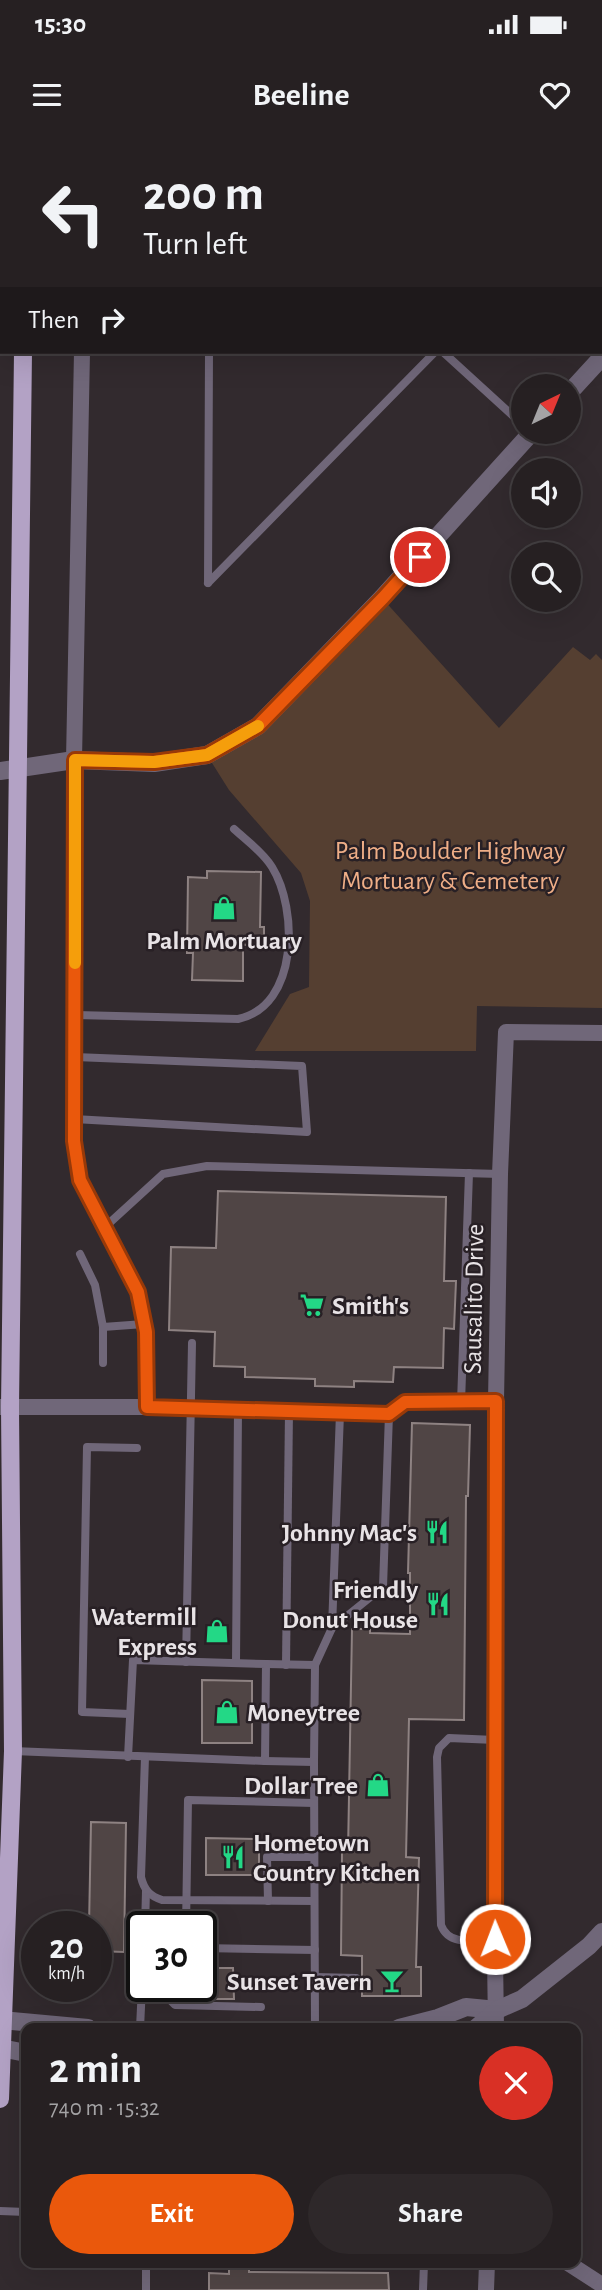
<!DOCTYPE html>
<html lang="en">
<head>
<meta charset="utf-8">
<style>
	:root { --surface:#262022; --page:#2e282a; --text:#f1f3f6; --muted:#a4a3a5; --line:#423e40; --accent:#ea580c }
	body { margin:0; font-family:"Alegreya Sans",sans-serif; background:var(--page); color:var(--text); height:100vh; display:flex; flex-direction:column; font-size:26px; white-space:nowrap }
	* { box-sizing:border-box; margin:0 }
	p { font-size:23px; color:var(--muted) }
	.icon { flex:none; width:38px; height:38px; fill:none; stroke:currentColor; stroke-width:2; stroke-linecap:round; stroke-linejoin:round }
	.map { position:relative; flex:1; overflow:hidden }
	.side { position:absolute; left:21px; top:1883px; width:560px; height:245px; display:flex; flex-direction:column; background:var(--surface); border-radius:14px; box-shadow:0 7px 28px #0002,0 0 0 2px var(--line) }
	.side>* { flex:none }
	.banner { position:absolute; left:0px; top:0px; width:602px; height:214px; box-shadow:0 7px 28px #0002,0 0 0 2px var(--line); background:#262022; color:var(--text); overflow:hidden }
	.needle { width:46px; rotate:43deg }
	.buttons { position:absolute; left:511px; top:234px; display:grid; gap:14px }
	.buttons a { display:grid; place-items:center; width:70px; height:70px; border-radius:50%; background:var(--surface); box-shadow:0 7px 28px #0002,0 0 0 2px var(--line); font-size:35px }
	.speed { position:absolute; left:21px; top:1771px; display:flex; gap:14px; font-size:35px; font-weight:700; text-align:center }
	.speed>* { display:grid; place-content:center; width:91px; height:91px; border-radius:50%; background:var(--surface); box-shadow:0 7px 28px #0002,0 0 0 2px var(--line); line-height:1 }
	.speed small { font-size:18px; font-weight:400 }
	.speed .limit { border:4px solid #111; border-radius:10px; background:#fff; color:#111 }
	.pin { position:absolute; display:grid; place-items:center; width:60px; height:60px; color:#fff; margin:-30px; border:4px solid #fff; border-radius:50%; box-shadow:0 2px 7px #0007 }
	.me { position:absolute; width:77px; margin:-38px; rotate:359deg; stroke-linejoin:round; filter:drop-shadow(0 0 5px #0008) }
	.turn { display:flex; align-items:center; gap:24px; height:147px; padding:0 28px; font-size:32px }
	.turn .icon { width:91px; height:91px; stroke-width:2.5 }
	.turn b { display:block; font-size:49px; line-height:60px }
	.then { display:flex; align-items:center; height:66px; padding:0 28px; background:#0003; gap:14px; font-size:26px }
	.round { display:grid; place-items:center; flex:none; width:74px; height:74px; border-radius:37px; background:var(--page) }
	.head { display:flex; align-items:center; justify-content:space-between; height:119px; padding:0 28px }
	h1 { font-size:42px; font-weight:700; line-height:52px }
	.cta { display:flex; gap:14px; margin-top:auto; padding:14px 28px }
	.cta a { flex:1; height:80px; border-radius:42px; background:var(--accent); color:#fff; font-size:28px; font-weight:700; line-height:80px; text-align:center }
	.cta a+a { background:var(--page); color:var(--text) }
	.status { display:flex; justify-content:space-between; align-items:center; height:49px; padding:0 35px; background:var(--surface); direction:ltr }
	.status svg { height:19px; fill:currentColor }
	header { display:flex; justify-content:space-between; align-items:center; height:91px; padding:0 28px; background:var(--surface); font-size:32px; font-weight:700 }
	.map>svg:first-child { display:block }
</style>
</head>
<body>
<div class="status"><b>15:30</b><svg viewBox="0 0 49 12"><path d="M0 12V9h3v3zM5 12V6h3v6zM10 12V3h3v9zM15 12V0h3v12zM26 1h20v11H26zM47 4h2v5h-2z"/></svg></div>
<header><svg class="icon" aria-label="menu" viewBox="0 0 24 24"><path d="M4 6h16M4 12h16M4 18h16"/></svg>Beeline<svg class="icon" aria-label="heart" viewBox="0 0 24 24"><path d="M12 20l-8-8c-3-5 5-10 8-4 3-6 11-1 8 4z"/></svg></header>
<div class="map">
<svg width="602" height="2150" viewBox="0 0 602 2150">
	<rect width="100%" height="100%" fill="#322a2e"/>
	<path fill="#553f31" d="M382,458L499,588L573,507L590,520L596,514L602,520V868L477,866L476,911H255L290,854L309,847L310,761L301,733L229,650L207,615L258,586Z"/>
	<g fill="#504545" stroke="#8e8282" stroke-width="2">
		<path d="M207,731L261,732L260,787H264V805H243V841L192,840L193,813H187L188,737L207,738Z"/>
		<path d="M218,1051L446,1057L444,1141H456L454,1189L444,1188L443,1228L394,1227L393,1242L354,1241V1247L315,1246V1239L245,1237V1227L214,1226L215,1192L169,1190L171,1107L216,1108Z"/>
		<path d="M412,1283L470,1285L468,1356H466L464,1580L409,1579L406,1717L419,1718L416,1827H421V1856H362V1816L341,1815L342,1712H348L352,1489H370V1493L410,1494V1433H408Z"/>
		<path d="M202,1540L252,1541V1603H202Z"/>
		<path d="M91,1682L126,1683L124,1812L96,1811V1787H89Z"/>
		<path d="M206,1698L259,1699V1735H206Z"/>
		<path d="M201,1828H233L234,1859H197V1846H201Z"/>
		<path d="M229,2123H249V2132L388,2133L389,2150H209V2133L229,2134Z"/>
	</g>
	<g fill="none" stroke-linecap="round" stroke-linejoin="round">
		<g stroke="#706779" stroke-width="8">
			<path d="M209,0L225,2"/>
			<path d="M600,43H602"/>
			<path d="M443,212L523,285"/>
			<path d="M208,443L435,212"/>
			<path d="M208,443L209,212"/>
			<path d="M76,875L238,879C299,866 298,769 272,727C263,712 246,700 234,689"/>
			<path d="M74,979L307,992L302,926L75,917"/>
			<path d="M105,1087L163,1034L207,1026L500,1034"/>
			<path d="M80,1114L95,1145L103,1187"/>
			<path d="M103,1223V1187L144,1184"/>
			<path d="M461,1263L469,1033"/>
			<path d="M147,1267L389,1274L405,1262L496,1261"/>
			<path d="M332,1488L340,1273"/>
			<path d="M186,1522L192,1203"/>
			<path d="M236,1523L238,1270"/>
			<path d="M266,1524L315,1525"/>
			<path d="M286,1525L289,1271"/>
			<path d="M130,1574L82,1572L87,1307L137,1308"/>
			<path d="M13,1611L265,1621L266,1524L133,1520L128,1617"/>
			<path d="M145,1617L141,1737C144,1750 150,1756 162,1760L314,1761"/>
			<path d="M265,1621L314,1622L315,1525L332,1488L383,1447L389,1274"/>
			<path d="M314,1622L315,1888"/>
			<path d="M268,1761L267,1717H314"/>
			<path d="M145,1787L146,1751"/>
			<path d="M186,1787L188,1660L314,1663"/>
			<path d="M495,1799C475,1800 449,1807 441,1785L437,1617L439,1608L449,1598L495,1600"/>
			<path d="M201,1808L315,1810"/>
			<path d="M315,1837L356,1838"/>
			<path d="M167,1846L166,1856L175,1865L261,1867"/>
			<path d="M140,1888L142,1846"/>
			<path d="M0,2071L26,2072"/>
			<path d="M146,2150V2123"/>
			<path d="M423,2150L424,2123"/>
		</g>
		<g stroke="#706779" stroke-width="16">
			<path d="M85,2V0"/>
			<path d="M0,1267H147L146,1192L138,1152L80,1040L74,1001V620L82,212"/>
			<path d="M496,1888L494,1745L496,1261L500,1034L506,892L602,893"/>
			<path d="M568,2123L602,2145"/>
			<path d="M486,2150L487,2123"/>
		</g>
		<g stroke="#706779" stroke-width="18">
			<path d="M569,253L602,217"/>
			<path d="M0,631L74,620L154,623L207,615L258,586L382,458L532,292"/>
			<path d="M1,1880L88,1888"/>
			<path d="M399,1888L438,1878L466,1867L497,1870"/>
			<path d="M476,1888L497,1870L522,1859L589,1806L602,1792"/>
			<path d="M1,1908L26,1913"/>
		</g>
		<g stroke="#b3a2c5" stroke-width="18">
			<path d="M25,2V0"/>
			<path d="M0,1959L13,1611L10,1267L23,212"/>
		</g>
	</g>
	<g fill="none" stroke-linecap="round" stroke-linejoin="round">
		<g stroke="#983908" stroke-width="18">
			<path id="route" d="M420,417L383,458L258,586L207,615L154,622L75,620L74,1001L80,1040L138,1152L146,1192L147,1267L389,1274L405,1262L496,1261L495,1799"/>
		</g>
		<use href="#route" stroke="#ea580c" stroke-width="12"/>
		<path stroke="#f59e0b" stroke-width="12" d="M75,823V620L154,622L207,615L258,586"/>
	</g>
	<defs>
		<g id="shop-bare" transform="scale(1.89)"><path d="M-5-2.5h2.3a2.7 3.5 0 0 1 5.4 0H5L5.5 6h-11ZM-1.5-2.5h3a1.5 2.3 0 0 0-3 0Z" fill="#23d886" stroke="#282025" stroke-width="2.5" paint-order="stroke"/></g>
		<g id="supermarket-bare" transform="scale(1.89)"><path d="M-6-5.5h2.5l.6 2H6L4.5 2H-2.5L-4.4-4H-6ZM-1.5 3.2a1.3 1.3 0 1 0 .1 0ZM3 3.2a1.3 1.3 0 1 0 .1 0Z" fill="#23d886" stroke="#282025" stroke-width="2.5" paint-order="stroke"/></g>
		<g id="restaurant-bare" transform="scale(1.89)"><path d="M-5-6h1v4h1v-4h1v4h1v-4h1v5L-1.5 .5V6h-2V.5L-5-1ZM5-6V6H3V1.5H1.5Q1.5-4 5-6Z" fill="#23d886" stroke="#282025" stroke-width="2.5" paint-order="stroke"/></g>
		<g id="bar-bare" transform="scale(1.89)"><path d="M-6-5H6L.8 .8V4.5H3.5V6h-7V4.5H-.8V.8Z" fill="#23d886" stroke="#282025" stroke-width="2.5" paint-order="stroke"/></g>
	</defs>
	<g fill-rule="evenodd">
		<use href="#shop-bare" x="224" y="768"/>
		<use href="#supermarket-bare" x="312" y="1165"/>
		<use href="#restaurant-bare" x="437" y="1392"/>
		<use href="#restaurant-bare" x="438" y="1464"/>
		<use href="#shop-bare" x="217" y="1491"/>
		<use href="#shop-bare" x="227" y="1572"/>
		<use href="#shop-bare" x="378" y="1645"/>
		<use href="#restaurant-bare" x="233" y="1717"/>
		<use href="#bar-bare" x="392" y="1841"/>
	</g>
	<g text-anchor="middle" stroke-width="5" stroke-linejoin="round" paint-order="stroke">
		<g font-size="26" fill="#efae87" stroke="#282025">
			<text x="450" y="719">Palm Boulder Highway<tspan x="450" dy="30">Mortuary &amp; Cemetery</tspan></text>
		</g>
		<g font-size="26" font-weight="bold" fill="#e8e3e6" stroke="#282025" text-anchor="end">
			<text x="224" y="809" text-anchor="middle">Palm Mortuary</text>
			<text x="332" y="1174" text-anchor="start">Smith's</text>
			<text x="417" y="1401">Johnny Mac's</text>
			<text x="418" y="1458">Friendly<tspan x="418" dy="30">Donut House</tspan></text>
			<text x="197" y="1485">Watermill<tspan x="197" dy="30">Express</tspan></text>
			<text x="247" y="1581" text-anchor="start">Moneytree</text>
			<text x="358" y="1654">Dollar Tree</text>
			<text x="253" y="1711" text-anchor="start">Hometown<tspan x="253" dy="30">Country Kitchen</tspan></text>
			<text x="372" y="1850">Sunset Tavern</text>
		</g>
		<g font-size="26" fill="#e8e3e6" stroke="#282025">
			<text transform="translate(473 1159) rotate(-89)" y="9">Sausalito Drive</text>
		</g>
	</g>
</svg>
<div class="buttons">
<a><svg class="needle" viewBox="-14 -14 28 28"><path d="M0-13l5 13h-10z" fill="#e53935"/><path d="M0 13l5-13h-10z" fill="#a4a3a5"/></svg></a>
<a><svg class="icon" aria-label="sound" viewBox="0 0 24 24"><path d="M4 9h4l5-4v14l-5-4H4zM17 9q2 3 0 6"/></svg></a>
<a><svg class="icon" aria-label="search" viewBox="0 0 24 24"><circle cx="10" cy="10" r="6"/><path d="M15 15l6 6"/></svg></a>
</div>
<div class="speed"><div>20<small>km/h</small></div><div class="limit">30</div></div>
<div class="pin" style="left:420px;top:417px;background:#d93025"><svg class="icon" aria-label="arrive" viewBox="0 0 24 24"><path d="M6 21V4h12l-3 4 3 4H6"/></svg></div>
<svg class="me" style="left:495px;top:1799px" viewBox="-20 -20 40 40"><circle r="17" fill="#ea580c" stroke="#fff" stroke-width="3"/><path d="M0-11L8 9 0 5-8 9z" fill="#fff"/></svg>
<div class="banner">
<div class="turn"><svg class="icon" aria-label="left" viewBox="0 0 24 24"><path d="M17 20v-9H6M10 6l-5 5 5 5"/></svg><div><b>200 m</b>Turn left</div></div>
<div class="then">Then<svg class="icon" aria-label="right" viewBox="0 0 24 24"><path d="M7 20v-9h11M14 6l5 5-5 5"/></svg></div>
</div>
<section class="side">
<div class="head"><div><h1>2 min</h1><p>740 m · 15:32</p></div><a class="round" style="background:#d93025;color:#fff"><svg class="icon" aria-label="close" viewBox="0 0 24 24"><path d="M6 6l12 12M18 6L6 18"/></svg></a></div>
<div class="cta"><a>Exit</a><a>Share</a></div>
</section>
</div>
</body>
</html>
